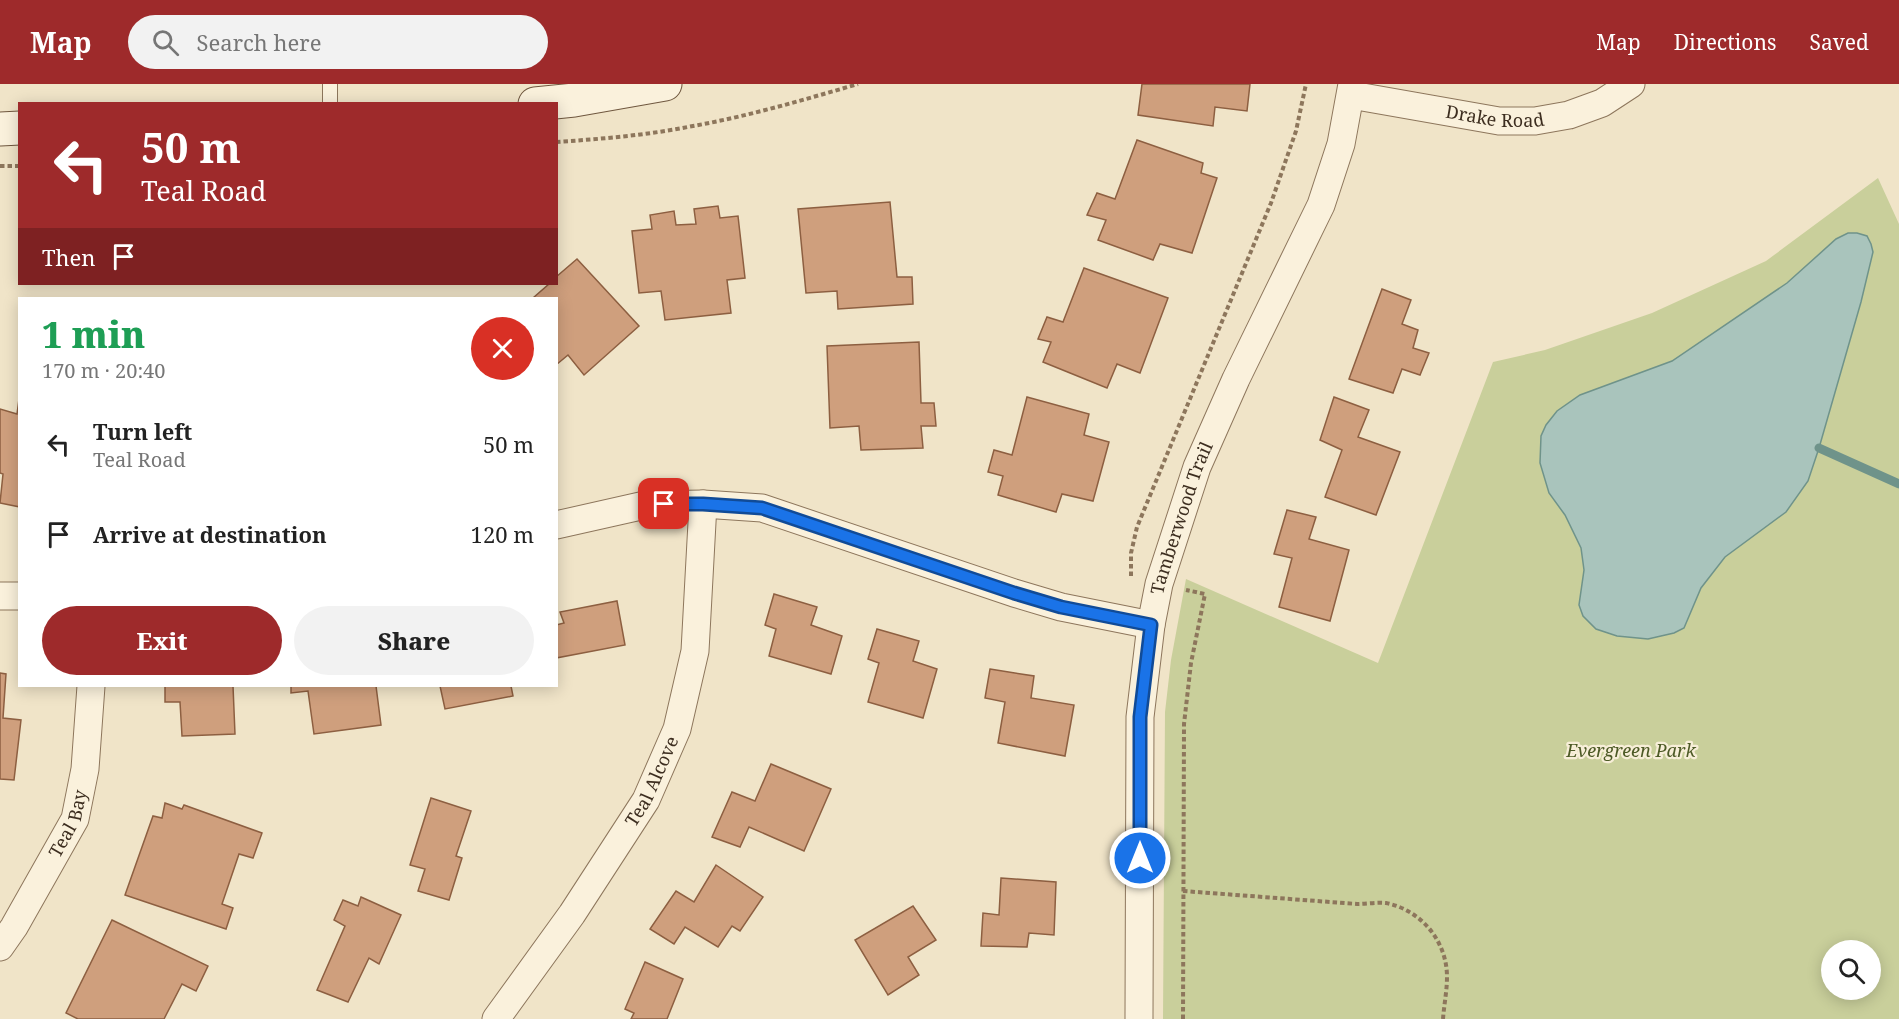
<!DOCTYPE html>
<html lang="en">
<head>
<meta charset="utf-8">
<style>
	:root { --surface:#fff; --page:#f2f2f2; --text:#222; --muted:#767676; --accent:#9e2a2b }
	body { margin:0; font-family:"Noto Serif",serif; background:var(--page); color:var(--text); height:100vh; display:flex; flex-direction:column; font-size:22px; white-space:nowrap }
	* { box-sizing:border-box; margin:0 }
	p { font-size:20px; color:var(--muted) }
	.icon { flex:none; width:33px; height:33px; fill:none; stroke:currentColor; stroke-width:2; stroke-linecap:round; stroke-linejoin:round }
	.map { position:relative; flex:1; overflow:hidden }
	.drawer { position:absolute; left:18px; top:213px; width:540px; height:390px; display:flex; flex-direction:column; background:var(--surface); border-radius:0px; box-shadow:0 3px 15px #0003 }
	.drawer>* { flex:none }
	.hud { position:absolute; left:18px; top:18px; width:540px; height:183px; border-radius:0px; box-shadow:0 3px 15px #0003; background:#9e2a2b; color:#fff; overflow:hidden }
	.fabs { position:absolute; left:1821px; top:856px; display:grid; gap:12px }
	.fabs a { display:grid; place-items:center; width:60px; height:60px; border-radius:50%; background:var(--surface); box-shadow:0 3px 15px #0003; font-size:30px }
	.pin { position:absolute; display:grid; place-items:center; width:51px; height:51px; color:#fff; margin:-26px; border-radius:12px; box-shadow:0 3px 9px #0006 }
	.me { position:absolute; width:66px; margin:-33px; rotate:0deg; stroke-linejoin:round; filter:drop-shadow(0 0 4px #0008) }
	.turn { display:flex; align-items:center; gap:21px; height:126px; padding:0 24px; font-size:27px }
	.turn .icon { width:78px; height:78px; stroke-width:2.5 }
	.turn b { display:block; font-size:42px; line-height:51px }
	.then { display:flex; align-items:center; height:57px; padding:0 24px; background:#0003; gap:12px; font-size:22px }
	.round { display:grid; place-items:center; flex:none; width:63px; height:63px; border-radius:32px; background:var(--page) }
	.head { display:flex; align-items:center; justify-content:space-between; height:102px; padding:0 24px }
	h1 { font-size:36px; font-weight:800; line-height:45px; color:#1e9e55 }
	.cta { display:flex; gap:12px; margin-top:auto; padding:12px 24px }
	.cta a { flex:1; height:69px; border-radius:36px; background:var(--accent); color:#fff; font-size:24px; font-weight:800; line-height:69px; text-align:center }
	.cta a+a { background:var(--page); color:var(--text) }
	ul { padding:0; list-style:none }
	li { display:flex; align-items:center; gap:18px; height:90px; padding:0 24px }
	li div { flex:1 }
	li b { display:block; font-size:22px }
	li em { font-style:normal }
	header { display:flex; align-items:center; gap:36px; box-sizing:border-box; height:84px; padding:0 30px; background:var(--accent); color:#fff }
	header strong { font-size:28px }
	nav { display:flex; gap:33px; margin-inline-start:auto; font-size:21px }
	.search { width:420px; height:54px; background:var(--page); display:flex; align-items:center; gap:15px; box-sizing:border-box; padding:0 21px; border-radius:33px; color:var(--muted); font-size:22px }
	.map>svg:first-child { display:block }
</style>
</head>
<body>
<header>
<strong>Map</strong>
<div class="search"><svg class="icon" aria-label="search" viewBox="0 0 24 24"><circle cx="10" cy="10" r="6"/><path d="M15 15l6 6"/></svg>Search here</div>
<nav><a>Map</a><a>Directions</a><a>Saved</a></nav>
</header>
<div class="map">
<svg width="1899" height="935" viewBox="0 0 1899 935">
	<rect width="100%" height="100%" fill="#f0e4c8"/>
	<path fill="#c9cf9b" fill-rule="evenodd" d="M1878,94L1899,140V935H1163L1165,628L1171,576L1186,495L1378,579L1493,278L1545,266L1652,229L1766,177ZM1832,867H1870V906H1832Z"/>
	<path fill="#a9c4bc" stroke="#6f938a" stroke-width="1.5" d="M1848,149H1857L1867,152L1871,160L1873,168L1861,218L1819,364L1808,397L1786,428L1725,473L1701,504L1684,544L1674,549L1648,555L1617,552L1596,545L1583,532L1579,521L1584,486L1581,464L1565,431L1549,409L1540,379L1541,352L1546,341L1557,327L1580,311L1672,277L1787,199L1836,155Z"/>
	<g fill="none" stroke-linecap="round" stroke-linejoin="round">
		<path stroke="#6f938a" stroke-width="9" d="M1819,364L1899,400"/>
	</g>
	<g fill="#cf9f7d" stroke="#8d5f41" stroke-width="1.5">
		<path d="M1142,0H1250L1247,27L1215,23L1213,42L1138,31Z"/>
		<path d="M1137,56L1203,79L1201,89L1217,94L1192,169L1160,160L1153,176L1098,156L1106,136L1087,131L1097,109L1115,115Z"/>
		<path d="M890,118L897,193H912L913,220L838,225L837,207L806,209L798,125Z"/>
		<path d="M718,122L720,134L738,132L745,194L727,196L731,229L665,236L661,207L639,209L632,147L652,145L650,131L674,127L676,141L696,140L694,125Z"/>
		<path d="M577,175L639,242L584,291L568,271L556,281V214H533L549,200H556V193Z"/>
		<path d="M1084,184L1168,214L1140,289L1117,280L1107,304L1043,278L1051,258L1038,255L1047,233L1063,238Z"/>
		<path d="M1382,205L1411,216L1402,240L1418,246L1413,264L1429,269L1420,291L1402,285L1393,309L1349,295Z"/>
		<path d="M919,258L921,319H934L936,342H921L923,364L861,366L859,342L830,344L827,262Z"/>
		<path d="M1027,313L1089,330L1084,351L1109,358L1093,417L1062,410L1056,428L998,411L1003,392L988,388L994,366L1012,371Z"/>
		<path d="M1334,313L1369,326L1358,353L1400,368L1376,431L1325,413L1342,366L1320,356Z"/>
		<path d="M19,315H20V423L0,419L3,390L0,389V325L17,330Z"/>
		<path d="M1287,426L1316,433L1309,455L1349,466L1330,537L1279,523L1292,474L1274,470Z"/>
		<path d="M774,510L817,523L811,541L842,552L831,590L769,572L776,545L765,541Z"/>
		<path d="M617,517L625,561L556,574V541L564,539L560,528Z"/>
		<path d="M877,545L919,557L913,577L937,585L923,634L868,618L879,579L868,575Z"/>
		<path d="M990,585L1034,592L1031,614L1074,621L1065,672L998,659L1005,618L985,614Z"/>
		<path d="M0,589L6,590L3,634L21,636L14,696L0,695Z"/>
		<path d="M165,602H233L235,650L182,652L180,618H165Z"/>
		<path d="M291,602H376L381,641L314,650L308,607L291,609Z"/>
		<path d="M440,602H511L513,612L445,625Z"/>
		<path d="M771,680L831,705L804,767L749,743L740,763L712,753L732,708L755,717Z"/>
		<path d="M431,714L471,727L456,772L462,774L449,816L418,807L425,785L410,781Z"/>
		<path d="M165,719L182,725L184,721L262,749L253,774L239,770L222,820L233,824L226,845L125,811L153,732L162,734Z"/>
		<path d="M716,781L763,813L740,847L732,842L718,863L685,843L674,860L650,845L676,807L694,818Z"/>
		<path d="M1001,794L1056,798L1054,851L1029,849L1027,863L981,862L983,829L999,831Z"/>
		<path d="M361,813L401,831L379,880L369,874L348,918L317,906L345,842L334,836L343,816L358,822Z"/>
		<path d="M913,822L936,856L908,873L919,891L888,911L855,856Z"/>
		<path d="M112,836L208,882L196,907L182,900L164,935H78L66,929Z"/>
		<path d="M645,878L683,895L667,935H631L634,929L625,925Z"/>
	</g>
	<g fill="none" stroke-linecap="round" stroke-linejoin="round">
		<g stroke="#8d765c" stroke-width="16">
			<path id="lane" d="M330,0V20"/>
		</g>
		<g stroke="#8d765c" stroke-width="29">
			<g id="street">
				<path id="s1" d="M1351,11L1499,37H1535L1569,31L1602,19L1631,0"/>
				<path d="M556,441L645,421L703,420L762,424L1014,509L1061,523L1151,541"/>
				<path d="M0,512H20"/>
				<path id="s2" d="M0,863L14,843L75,735L85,685L91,602"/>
				<path id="s3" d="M496,935L572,830L646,716L677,645L695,567L703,420"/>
				<path id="s4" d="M1139,935L1140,633L1151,541L1159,500L1197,383L1236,295L1321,121L1341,60L1352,0"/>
			</g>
		</g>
		<g stroke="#6f573f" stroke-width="35">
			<g id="secondary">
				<path d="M535,20L574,16L665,0"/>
				<path d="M0,45L20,44"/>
			</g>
		</g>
		<g stroke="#8d765c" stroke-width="4" stroke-dasharray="4.5 3" stroke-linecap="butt">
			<path d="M556,58C602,55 648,51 693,42C749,32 803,16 858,0"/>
			<path d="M0,82H20"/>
			<path d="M1131,492V469L1137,443L1271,119L1296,47L1306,0"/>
			<path d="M1183,807L1357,820C1366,820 1377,818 1386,819C1421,826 1447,857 1447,893C1447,907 1444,921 1443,935"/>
			<path d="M1183,935L1184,640L1191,579L1205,510L1186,506"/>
		</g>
		<use href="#lane" stroke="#faf1dc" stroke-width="14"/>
		<use href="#street" stroke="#faf1dc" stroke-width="27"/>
		<use href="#secondary" stroke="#faf1dc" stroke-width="33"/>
	</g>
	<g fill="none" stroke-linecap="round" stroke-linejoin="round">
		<g stroke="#114b97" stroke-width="15">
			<path id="route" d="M664,420H703L762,424L1014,509L1061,523L1151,541L1140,633V774"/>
		</g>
		<use href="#route" stroke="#1a73e8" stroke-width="10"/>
	</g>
	<g text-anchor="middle" stroke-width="4.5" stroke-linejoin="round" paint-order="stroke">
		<g font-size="18" fill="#3d2e20" stroke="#f7eed8">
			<text dy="6" stroke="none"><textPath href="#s1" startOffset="146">Drake Road</textPath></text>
			<text dy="6" stroke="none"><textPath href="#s4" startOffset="506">Tamberwood Trail</textPath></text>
			<text dy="6" stroke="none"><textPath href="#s3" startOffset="285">Teal Alcove</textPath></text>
			<text dy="6" stroke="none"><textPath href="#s2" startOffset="142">Teal Bay</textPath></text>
		</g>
		<g font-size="18" font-style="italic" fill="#4d5a26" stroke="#f7eed8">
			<text x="1631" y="673">Evergreen Park</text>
		</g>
	</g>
</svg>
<div class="fabs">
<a><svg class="icon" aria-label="search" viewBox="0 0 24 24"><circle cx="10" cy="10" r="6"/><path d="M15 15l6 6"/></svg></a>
</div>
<div class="pin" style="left:664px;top:420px;background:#d93025"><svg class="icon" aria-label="arrive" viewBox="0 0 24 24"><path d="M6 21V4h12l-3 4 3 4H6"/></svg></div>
<svg class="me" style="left:1140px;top:774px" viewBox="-20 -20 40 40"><circle r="17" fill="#1a73e8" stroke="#fff" stroke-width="3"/><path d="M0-11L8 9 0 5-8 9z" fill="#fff"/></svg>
<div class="hud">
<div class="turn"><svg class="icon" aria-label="left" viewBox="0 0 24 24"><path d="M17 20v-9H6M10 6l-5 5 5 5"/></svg><div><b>50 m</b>Teal Road</div></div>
<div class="then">Then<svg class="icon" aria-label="arrive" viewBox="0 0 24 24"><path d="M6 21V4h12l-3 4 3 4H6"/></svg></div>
</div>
<section class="drawer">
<div class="head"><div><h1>1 min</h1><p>170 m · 20:40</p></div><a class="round" style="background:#d93025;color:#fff"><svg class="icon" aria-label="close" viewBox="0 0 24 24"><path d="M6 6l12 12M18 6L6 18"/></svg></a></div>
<ul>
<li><svg class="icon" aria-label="left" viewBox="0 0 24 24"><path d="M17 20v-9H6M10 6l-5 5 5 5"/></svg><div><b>Turn left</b><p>Teal Road</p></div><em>50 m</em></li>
<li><svg class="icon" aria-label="arrive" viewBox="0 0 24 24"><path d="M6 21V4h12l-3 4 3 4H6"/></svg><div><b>Arrive at destination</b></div><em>120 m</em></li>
</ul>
<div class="cta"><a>Exit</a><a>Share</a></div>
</section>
</div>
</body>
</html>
